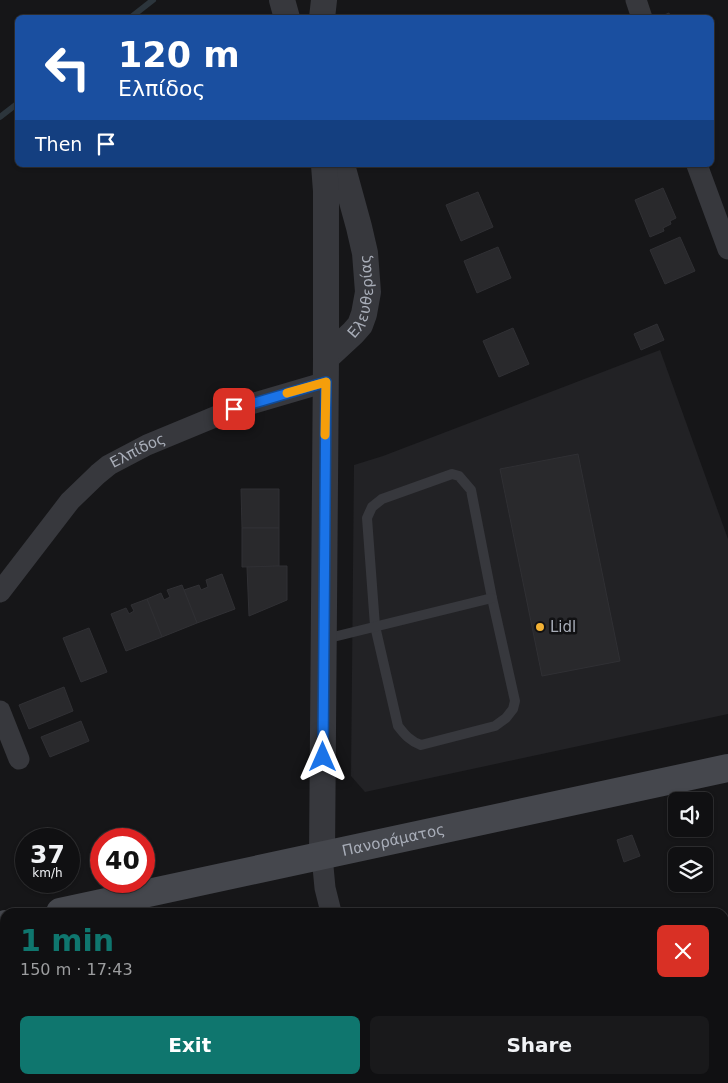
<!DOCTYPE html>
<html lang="en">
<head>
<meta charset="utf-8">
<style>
	:root { --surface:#101012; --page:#19191b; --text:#f1f3f6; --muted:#9c9d9f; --line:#303032; --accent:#0f766e }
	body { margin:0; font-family:"DejaVu Sans",sans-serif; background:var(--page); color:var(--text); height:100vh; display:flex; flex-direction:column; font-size:19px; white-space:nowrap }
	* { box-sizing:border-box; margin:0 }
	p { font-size:16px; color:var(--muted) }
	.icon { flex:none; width:28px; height:28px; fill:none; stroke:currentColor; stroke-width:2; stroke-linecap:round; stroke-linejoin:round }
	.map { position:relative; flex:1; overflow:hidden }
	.side { position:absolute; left:0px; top:908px; width:729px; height:176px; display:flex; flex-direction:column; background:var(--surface); border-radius:15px 15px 0 0; box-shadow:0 1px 4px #0004,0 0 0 1px var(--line) }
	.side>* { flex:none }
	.guide { position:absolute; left:15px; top:15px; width:699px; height:152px; border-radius:8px; box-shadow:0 1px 4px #0004,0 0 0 1px var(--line); background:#1a4fa0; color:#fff; overflow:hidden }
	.tools { position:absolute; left:668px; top:792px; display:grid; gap:10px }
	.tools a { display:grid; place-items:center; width:45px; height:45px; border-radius:8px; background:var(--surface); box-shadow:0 1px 4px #0004,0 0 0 1px var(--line); font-size:25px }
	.speed { position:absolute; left:15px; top:828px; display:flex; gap:10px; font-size:25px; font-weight:700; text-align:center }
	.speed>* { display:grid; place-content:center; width:65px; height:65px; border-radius:50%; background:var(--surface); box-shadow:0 1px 4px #0004,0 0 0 1px var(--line); line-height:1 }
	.speed small { font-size:12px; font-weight:400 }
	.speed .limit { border:8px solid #d22; background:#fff; color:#111 }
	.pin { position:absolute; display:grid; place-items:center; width:42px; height:42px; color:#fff; margin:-21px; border-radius:10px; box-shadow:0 2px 8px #0006 }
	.me { position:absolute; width:55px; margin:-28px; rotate:0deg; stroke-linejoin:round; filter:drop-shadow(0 0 4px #0008) }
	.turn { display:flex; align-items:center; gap:18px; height:105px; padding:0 20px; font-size:22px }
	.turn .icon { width:65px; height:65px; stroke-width:2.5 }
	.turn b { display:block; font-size:35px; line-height:42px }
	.then { display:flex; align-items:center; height:48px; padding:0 20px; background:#0003; gap:10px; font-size:19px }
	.round { display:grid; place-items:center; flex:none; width:52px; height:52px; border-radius:8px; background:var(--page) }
	.head { display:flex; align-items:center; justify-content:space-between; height:85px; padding:0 20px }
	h1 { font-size:30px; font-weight:700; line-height:38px; color:var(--accent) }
	.action { display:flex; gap:10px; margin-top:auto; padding:10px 20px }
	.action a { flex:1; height:58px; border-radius:8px; background:var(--accent); color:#fff; font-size:20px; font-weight:700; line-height:58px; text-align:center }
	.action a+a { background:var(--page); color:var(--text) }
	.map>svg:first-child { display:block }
</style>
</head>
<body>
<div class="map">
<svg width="728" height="1083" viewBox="0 0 728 1083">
	<rect width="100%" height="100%" fill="#161618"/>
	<path fill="#222225" d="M660,350L728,539V714L365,792L351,776L354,465L383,456Z"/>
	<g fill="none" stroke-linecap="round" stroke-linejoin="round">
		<g stroke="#2c353c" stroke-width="6">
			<path d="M130,18L153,0"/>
			<path d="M0,117L18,103"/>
		</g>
	</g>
	<g fill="#29292c" stroke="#303034">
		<path d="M669,13L671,18H659V17Z"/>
		<path d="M663,188L676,218L670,221L671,224L663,228L664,231L650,237L635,200Z"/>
		<path d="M478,192L493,227L461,241L446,205Z"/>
		<path d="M680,237L695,271L665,284L650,250Z"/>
		<path d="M498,247L511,278L477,293L464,261Z"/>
		<path d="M657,324L664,340L641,350L634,334Z"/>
		<path d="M513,328L529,364L499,377L483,341Z"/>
		<path d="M578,454L620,661L542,676L500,469Z"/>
		<path d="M241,489H279V528H242Z"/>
		<path d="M242,528H279V566L242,567Z"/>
		<path d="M279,566H287V600L249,616L247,567Z"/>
		<path d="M222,574L235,609L197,623L184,590L199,585L201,590L208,587L206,580Z"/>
		<path d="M182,585L197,623L162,637L147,599L161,593L164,600L170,597L167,590Z"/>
		<path d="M147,599L162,637L126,651L111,614L126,608L129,614L134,611L131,605Z"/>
		<path d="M89,628L107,672L81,682L63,638Z"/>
		<path d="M64,687L73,711L29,729L19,705Z"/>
		<path d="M81,721L89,741L50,757L41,737Z"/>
		<path d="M632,835L640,856L624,862L617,840Z"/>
		<path d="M216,1079H237L238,1083H217Z"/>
		<path d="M237,1079H257L258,1083H238Z"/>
	</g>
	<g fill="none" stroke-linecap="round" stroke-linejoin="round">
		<g stroke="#37383d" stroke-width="10">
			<path d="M452,474L459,476L471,490L492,598L515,701L513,709L506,718L495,726L421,745C410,741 405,735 398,726L375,626L367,518L372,507L382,499Z"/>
			<path d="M325,639L492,598"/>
			<path d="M0,1056L5,1055"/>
			<path d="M105,1079L118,1083"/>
			<path d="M2,1083L5,1070"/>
		</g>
		<g stroke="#37383d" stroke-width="21">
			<path d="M636,0L642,18"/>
			<path d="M697,165L728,249"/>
			<path id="s1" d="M0,592L70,501L98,474L109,465L147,445L234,409L326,382"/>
			<path d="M0,711L19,759"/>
			<path d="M322,856L325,888L331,912"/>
			<path d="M0,930L5,946"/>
			<path d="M49,1079L50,1083"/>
			<path d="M377,1079L378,1083"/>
		</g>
		<g stroke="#37383d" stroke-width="26">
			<path d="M282,0L287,18"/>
			<path d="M322,18L324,0"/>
			<path id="s2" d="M326,358L353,333L360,325L364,314L368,292L365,253L359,227L342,165"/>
			<path d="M322,856L326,358V191L324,165"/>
		</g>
		<g stroke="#45474d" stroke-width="28">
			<path id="s3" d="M60,912L728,768"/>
			<path d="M0,926L5,924"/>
		</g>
	</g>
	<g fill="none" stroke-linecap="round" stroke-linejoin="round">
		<g stroke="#114b97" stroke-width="12">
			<path id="route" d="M234,409L326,382L323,757"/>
		</g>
		<use href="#route" stroke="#1a73e8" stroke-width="9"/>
		<path stroke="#f59e0b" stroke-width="9" d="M287,393L326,382L325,435"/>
	</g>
	<circle fill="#f2b134" stroke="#111113" stroke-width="2" cx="540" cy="627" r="5"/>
	<g text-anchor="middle" stroke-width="5" stroke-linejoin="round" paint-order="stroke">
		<g font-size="15" fill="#a8adb8" stroke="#111113">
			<text dy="5" stroke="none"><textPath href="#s2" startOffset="76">Ελευθερίας</textPath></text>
			<text dy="5" stroke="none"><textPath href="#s1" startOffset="200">Ελπίδος</textPath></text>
			<text dy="5" stroke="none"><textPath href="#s3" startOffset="341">Πανοράματος</textPath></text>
		</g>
		<g font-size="15" fill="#a8adb8" stroke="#111113" text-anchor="start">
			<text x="550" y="632">Lidl</text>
		</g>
	</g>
</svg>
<div class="tools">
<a><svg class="icon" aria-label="sound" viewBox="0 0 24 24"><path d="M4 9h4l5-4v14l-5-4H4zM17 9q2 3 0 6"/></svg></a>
<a><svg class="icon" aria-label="layers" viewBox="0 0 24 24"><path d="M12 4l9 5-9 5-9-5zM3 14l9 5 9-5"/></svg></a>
</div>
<div class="speed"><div>37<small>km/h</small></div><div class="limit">40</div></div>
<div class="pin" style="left:234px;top:409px;background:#d93025"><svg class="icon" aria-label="arrive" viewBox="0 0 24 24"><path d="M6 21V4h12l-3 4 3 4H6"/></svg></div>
<svg class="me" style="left:323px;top:757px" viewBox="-20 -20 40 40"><path d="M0-17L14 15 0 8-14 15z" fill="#1a73e8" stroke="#fff" stroke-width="4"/></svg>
<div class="guide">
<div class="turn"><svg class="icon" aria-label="left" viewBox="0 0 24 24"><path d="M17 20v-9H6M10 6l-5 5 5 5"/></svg><div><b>120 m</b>Ελπίδος</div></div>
<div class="then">Then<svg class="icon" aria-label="arrive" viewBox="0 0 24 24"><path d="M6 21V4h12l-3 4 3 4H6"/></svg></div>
</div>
<section class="side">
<div class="head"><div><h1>1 min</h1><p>150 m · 17:43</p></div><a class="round" style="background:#d93025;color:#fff"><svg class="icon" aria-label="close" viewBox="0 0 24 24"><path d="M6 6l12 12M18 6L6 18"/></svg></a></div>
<div class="action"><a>Exit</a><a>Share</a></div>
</section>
</div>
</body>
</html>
